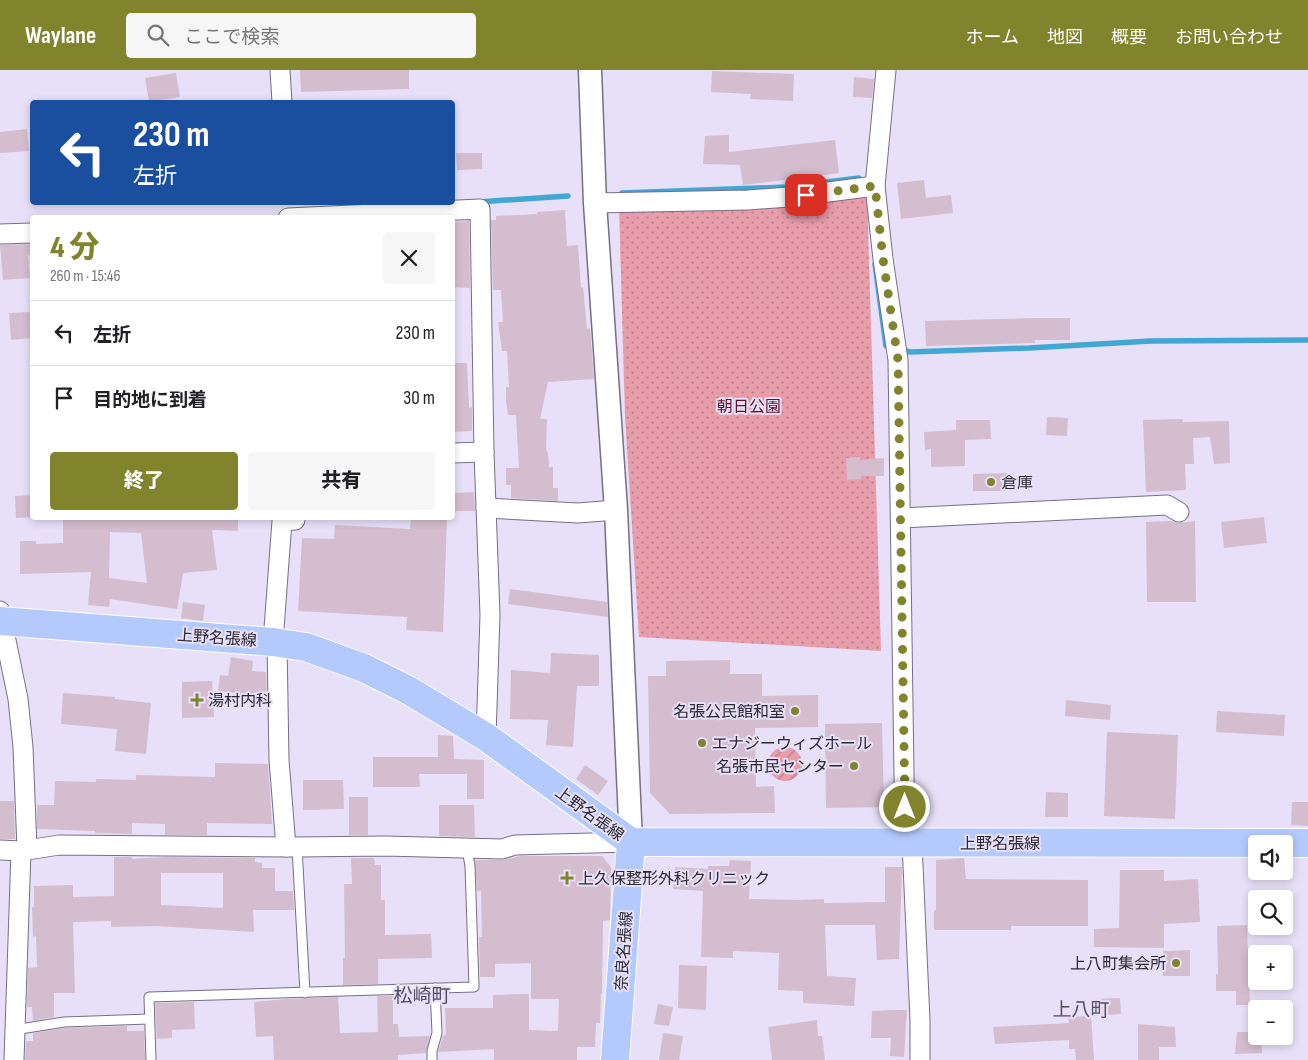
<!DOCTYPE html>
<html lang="ja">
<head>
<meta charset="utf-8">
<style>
	:root { --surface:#fff; --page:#f6f6f6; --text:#202124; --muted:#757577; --line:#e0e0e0; --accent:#82832d }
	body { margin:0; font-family:"Sofia Sans Condensed","Noto Sans JP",sans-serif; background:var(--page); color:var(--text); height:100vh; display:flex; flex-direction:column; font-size:19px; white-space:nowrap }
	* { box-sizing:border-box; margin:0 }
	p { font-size:16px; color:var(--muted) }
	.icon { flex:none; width:28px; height:28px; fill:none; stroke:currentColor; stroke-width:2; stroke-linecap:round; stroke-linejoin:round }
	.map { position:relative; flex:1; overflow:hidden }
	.drawer { position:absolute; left:30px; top:145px; width:425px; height:305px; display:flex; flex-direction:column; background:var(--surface); border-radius:5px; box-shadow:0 2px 8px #0003 }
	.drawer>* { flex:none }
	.guide { position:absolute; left:30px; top:30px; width:425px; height:105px; border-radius:5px; box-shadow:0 2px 8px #0003; background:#1a4fa0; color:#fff; overflow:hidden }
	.tools { position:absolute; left:1248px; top:765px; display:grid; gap:10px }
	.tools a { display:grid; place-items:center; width:45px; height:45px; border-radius:5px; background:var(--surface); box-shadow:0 2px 8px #0003; font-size:25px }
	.pin { position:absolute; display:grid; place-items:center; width:42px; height:42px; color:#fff; margin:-21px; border-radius:10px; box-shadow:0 2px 8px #0006 }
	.me { position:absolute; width:55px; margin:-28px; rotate:0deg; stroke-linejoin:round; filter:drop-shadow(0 0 4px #0008) }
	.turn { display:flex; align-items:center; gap:18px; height:105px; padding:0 20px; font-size:22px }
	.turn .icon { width:65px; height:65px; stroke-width:2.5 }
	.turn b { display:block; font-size:35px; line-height:42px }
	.round { display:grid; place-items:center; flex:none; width:52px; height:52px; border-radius:5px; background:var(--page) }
	.headline { display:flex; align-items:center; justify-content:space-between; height:85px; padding:0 20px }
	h1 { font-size:30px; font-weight:800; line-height:38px; color:var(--accent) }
	.primary-button { display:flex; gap:10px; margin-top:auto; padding:10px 20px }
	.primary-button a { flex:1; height:58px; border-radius:5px; background:var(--accent); color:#fff; font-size:20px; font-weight:800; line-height:58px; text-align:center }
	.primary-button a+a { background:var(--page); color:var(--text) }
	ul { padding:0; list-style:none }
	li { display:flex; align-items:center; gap:15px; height:65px; padding:0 20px; border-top:1px solid var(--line) }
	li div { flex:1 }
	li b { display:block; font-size:19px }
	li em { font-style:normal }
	header { display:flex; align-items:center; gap:30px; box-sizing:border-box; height:70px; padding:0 25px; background:var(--accent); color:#fff }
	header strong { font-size:24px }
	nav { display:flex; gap:28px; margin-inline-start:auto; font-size:18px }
	.search { width:350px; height:45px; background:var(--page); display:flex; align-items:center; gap:12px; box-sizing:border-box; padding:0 18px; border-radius:5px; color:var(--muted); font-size:19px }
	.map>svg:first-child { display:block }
</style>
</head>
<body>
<header>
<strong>Waylane</strong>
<div class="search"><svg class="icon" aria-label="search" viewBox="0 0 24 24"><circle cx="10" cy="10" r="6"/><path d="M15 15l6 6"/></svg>ここで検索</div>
<nav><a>ホーム</a><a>地図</a><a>概要</a><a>お問い合わせ</a></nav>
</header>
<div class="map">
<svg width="1308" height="990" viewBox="0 0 1308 990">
	<defs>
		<pattern id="park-dots" width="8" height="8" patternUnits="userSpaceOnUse" patternTransform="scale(1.25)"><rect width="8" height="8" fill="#e79daa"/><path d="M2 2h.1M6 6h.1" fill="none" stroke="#bb808b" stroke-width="1.8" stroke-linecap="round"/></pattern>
		<pattern id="garden-furrows" width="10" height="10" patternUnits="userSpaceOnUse" patternTransform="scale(1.25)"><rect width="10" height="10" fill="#e79daa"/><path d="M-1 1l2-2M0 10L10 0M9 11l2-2" fill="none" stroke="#bb808b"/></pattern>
	</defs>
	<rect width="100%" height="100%" fill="#e7e0f8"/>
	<path fill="url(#park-dots)" d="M867,124L881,581L639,567L625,346L619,138L803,137Z"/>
	<circle fill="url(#garden-furrows)" cx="785" cy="694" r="17"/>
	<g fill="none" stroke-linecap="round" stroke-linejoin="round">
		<g stroke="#43a7d4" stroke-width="5.5">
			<path d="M622,123L788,117L859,108L862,114"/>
			<path d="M478,132L568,126"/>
			<path d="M875,194L886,276L910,282L1029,278L1151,271L1308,270"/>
		</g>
	</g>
	<g fill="#d4bdcf" fill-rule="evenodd">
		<path d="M300,0H409V19L301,22Z"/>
		<path d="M712,1L794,4L793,31L750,29L751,24L711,22Z"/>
		<path d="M176,3L180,27L149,32L145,8Z"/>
		<path d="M854,7L874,9L872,28L853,27Z"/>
		<path d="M27,59L29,81L0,83V62Z"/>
		<path d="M729,65V82L835,70L839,103L743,115L740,95L703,94L705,66Z"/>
		<path d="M456,83H482V99L457,100Z"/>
		<path d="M924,110L926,128L951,125L953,143L901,149L897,113Z"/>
		<path d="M565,140L567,176L578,175L581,218L583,217L587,259L590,258L594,309L548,312L540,349H547L546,380L548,383L549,397H553V418H558V431L511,428V415H506V398H519L516,345H508L506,331V317H509L507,281H502L498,252H503L501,220H493L491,150H496V146L537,144V142Z"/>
		<path d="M469,151L470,218L452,217V152Z"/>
		<path d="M32,174V185H28L30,208L3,210L0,175Z"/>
		<path d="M31,242L32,268L11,270L9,243Z"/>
		<path d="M1034,248H1070V270H1035V273L926,276L925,251Z"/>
		<path d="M452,293H467L469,338L472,337V361L452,362Z"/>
		<path d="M1047,347L1068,348L1067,366L1046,365Z"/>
		<path d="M1182,349L1183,352L1229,351L1230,393L1214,394L1210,367L1193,368L1194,394H1185L1186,420L1146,422L1143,350Z"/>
		<path d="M956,350H990L991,369L965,370V396L931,397V379L925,380L924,362L956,360Z"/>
		<path d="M860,387V390L884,388V406H861V409L847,410L846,388Z"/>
		<path d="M1008,403L1009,421H973V404Z"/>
		<path d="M474,422L475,441H455V423Z"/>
		<path d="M32,425V447L16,448L15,426Z"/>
		<path d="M1264,447L1267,473L1224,478L1221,452Z"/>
		<path d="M63,448H238V461L212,460L217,500L183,503L177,539L110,529L109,537L88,535L91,502L20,504V471H36V474L63,473ZM110,462L141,463L147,513L109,508Z"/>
		<path d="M411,448H447L443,562L406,560L407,547L298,541L302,468L334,469L335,455L410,459Z"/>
		<path d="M1173,451L1179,453L1195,451L1196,532H1147L1146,452Z"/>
		<path d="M510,519L607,532L608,547L508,534Z"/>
		<path d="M183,532L205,535L203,551L181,548Z"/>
		<path d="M551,583L599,585V616H577L573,677L546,675L548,650L510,649L511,600L550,603Z"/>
		<path d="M231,587L253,591L252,601L266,602L267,630L250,628L251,625L218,621L220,605L228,606Z"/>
		<path d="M730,590V604H762V626L818,625V657L755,658L756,717L774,716L775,743L670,744L650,723L648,606H666V591Z"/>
		<path d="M212,611L214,647L182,648V612Z"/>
		<path d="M63,623L115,627V629L151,633L146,684L115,681L117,659L61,654Z"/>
		<path d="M1066,630L1111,635L1110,650L1065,646Z"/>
		<path d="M1217,641L1285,645L1284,666L1216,662Z"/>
		<path d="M882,653L884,737L826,738L825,654Z"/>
		<path d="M1107,662L1178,665L1175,749L1104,746Z"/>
		<path d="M438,665L453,666L454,689L484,690V729H467V704H419L420,717H373V687H438Z"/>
		<path d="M215,693L268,694L272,754L207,753V765H165V754L132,753V764L95,763V761L37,759V735H54L55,711L96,712V709L136,710V705L215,707Z"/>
		<path d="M585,695L608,711L598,725L576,709Z"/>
		<path d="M303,710H343L344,739L303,740Z"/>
		<path d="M1046,722L1068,723V747H1045Z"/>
		<rect x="349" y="727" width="19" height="38"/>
		<path d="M0,731H14L15,769H0Z"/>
		<path d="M1292,732H1308V756L1291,755Z"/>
		<path d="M439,735H474L475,767L439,766Z"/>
		<path d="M520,786H602L611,797L610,850L603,851L602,924H601L600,953H596L595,977H577V990H494V979L438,982L443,966L446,965L445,938H493V925L529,924V960L558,961L559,929H531V893L495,894V907H480L479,867H482L481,821H477L475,790H502Z"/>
		<path d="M114,787H132V789L164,787L255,788V792L262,793V798H275V821H293L294,840H253L254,862L157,856L111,857V851L73,852L75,923H54V947L33,951L32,937H27L28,898L37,897L36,866L33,867L32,837H34V816L73,815V827L114,826ZM161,803H223V838L161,835Z"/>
		<path d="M351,788H374L375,795H381V830H385V865L431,864L432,888L378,889V914L343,915V888H345L344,814H352Z"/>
		<path d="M964,788L966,809L1088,810V856H1011V860H934V840H936V790Z"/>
		<path d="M730,790L751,791L749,829L800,830L824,829V833L885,832V797H902L899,889L877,890L875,855H825L827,906L856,908L854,936L803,933V921L778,920L779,883L733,881V888L701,887L703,821L673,819L675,797L708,799V796H729Z"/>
		<path d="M1120,800H1164V811L1198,809L1200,852L1164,854V878L1094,877V859L1119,858Z"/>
		<path d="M1247,855L1250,935H1236V921H1216V904H1218L1217,856Z"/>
		<path d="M1190,880V906H1163V881Z"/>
		<path d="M679,895L707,896L706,940L678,938Z"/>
		<path d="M377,926H393V954H398L399,967L430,966L426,983L398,985V990H274L273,966L256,967L254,932L286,929L338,927L340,963L378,962Z"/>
		<path d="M1120,928L1121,944L1093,946L1092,929Z"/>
		<path d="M194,932L195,959L172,960V968L157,969L155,933Z"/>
		<path d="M658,934L673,937L669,956L654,954Z"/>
		<path d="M892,940H907L904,987L890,986L891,968H871L872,941Z"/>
		<path d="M1091,946L1094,990H1076L1075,979H1069V970L995,974L993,957L1069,953L1068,947Z"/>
		<path d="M817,950L818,966H822L825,990H772L768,957Z"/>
		<path d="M1138,954L1175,957L1176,977H1159V990H1138Z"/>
		<path d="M127,956V961H144L145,990H25L26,971H33V963L65,958Z"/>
		<path d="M1237,962H1256V966H1261L1262,983L1235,984Z"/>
		<path d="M663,963L683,966L679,990H659Z"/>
	</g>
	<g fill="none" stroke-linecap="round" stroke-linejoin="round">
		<g stroke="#766f85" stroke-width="11">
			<g id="service">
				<path d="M297,777L305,923"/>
				<path d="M14,960L64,952L149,949"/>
				<path d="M151,990L149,927L474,917L470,796L467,779"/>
				<path d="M432,990V981L437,963L435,918"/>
			</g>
		</g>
		<g stroke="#766f85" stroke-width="21">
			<g id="minor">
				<path d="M280,0L282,32"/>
				<path d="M886,0L875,116L883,189L898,290L905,773"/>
				<path d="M595,133L748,130L789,127L875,116"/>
				<path d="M288,148L480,139L484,382L490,545L486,667"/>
				<path d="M0,164L32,163"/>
				<path d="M452,383L484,382"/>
				<path d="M486,438L578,443L616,440"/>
				<path d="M901,448L1167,435L1179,442"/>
				<path d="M0,541L18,629L23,677L27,779"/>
				<path d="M273,572L282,451L295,450V448"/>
				<path d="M277,573L279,690L286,777"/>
				<path d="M912,773L920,950V990"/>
				<path d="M0,780L21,781L59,775L297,777L385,776L502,779L515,775L631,772"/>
				<path d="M14,990L21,781"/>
			</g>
		</g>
		<g stroke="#766f85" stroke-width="25">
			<path id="tertiary" d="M590,0L595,133L616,440L631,772"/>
		</g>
		<g stroke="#fff" stroke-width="30">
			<g id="primary">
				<path d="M0,551L273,572L306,577L364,598L408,620L486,667L631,772L1308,773"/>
				<path d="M615,990L631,772"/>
			</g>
		</g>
		<use href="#service" stroke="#fff" stroke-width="9"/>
		<use href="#minor" stroke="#fff" stroke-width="19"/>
		<use href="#tertiary" stroke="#fff" stroke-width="22"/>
		<use href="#primary" stroke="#b4cafd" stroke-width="28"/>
	</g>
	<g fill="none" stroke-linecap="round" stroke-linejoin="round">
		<path stroke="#82832d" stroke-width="9" stroke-dasharray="0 16.2" d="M806,125L875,116L883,189L898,290L905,737"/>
	</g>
	<g fill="#82832d" stroke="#e7e0f8" stroke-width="2">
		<circle cx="991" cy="412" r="5"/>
		<path d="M194.5 622.5h5v5h5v5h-5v5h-5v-5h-5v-5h5z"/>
		<circle cx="795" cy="641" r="5"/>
		<circle cx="702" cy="673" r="5"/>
		<circle cx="854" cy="696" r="5"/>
		<path d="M564.5 800.5h5v5h5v5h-5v5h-5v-5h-5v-5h5z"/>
		<circle cx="1176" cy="893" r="5"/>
	</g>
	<g text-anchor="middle" stroke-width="4" stroke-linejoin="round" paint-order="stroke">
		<g font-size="16" fill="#61102a" stroke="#e7e0f8">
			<text x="749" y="342">朝日公園</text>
		</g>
		<g font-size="16" fill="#2c2933" stroke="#e7e0f8" text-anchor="start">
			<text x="1001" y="418">倉庫</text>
			<text x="208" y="636">湯村内科</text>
			<text x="785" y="647" text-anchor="end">名張公民館和室</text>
			<text x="712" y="679">エナジーウィズホール</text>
			<text x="844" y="702" text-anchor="end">名張市民センター</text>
			<text x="578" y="814">上久保整形外科クリニック</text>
			<text x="1166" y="899" text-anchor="end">上八町集会所</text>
		</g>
		<g font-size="16" fill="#2c2933" stroke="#e7e0f8">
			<text transform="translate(217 567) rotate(4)" y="6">上野名張線</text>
			<text transform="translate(590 743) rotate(36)" y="6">上野名張線</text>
			<text x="1000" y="779">上野名張線</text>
			<text transform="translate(623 881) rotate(-86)" y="6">奈良名張線</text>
		</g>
		<g font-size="19" fill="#534c61" stroke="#e7e0f8">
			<text x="422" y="932">松崎町</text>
			<text x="1081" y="946">上八町</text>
		</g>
	</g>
</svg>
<div class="tools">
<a><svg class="icon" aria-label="sound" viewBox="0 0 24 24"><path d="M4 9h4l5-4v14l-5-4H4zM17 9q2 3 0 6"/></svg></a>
<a><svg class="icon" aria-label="search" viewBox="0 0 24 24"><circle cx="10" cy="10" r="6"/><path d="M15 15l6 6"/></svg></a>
<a>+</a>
<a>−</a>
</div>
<div class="pin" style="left:806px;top:125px;background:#d93025"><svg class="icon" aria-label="arrive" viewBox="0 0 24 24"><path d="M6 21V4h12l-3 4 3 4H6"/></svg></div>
<svg class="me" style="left:905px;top:737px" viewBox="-20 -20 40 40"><circle r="17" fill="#82832d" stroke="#fff" stroke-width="3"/><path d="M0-11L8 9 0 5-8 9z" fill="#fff"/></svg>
<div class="guide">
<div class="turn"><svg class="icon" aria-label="left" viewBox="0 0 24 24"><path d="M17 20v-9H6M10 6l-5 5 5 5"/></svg><div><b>230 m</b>左折</div></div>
</div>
<section class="drawer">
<div class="headline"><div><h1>4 分</h1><p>260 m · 15:46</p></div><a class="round"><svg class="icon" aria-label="close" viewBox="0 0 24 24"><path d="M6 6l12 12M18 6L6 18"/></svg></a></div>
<ul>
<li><svg class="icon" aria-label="left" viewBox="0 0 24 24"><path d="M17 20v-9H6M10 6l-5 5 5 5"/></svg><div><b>左折</b></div><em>230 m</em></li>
<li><svg class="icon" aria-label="arrive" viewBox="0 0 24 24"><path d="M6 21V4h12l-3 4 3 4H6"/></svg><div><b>目的地に到着</b></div><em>30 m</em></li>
</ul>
<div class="primary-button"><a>終了</a><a>共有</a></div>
</section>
</div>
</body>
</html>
